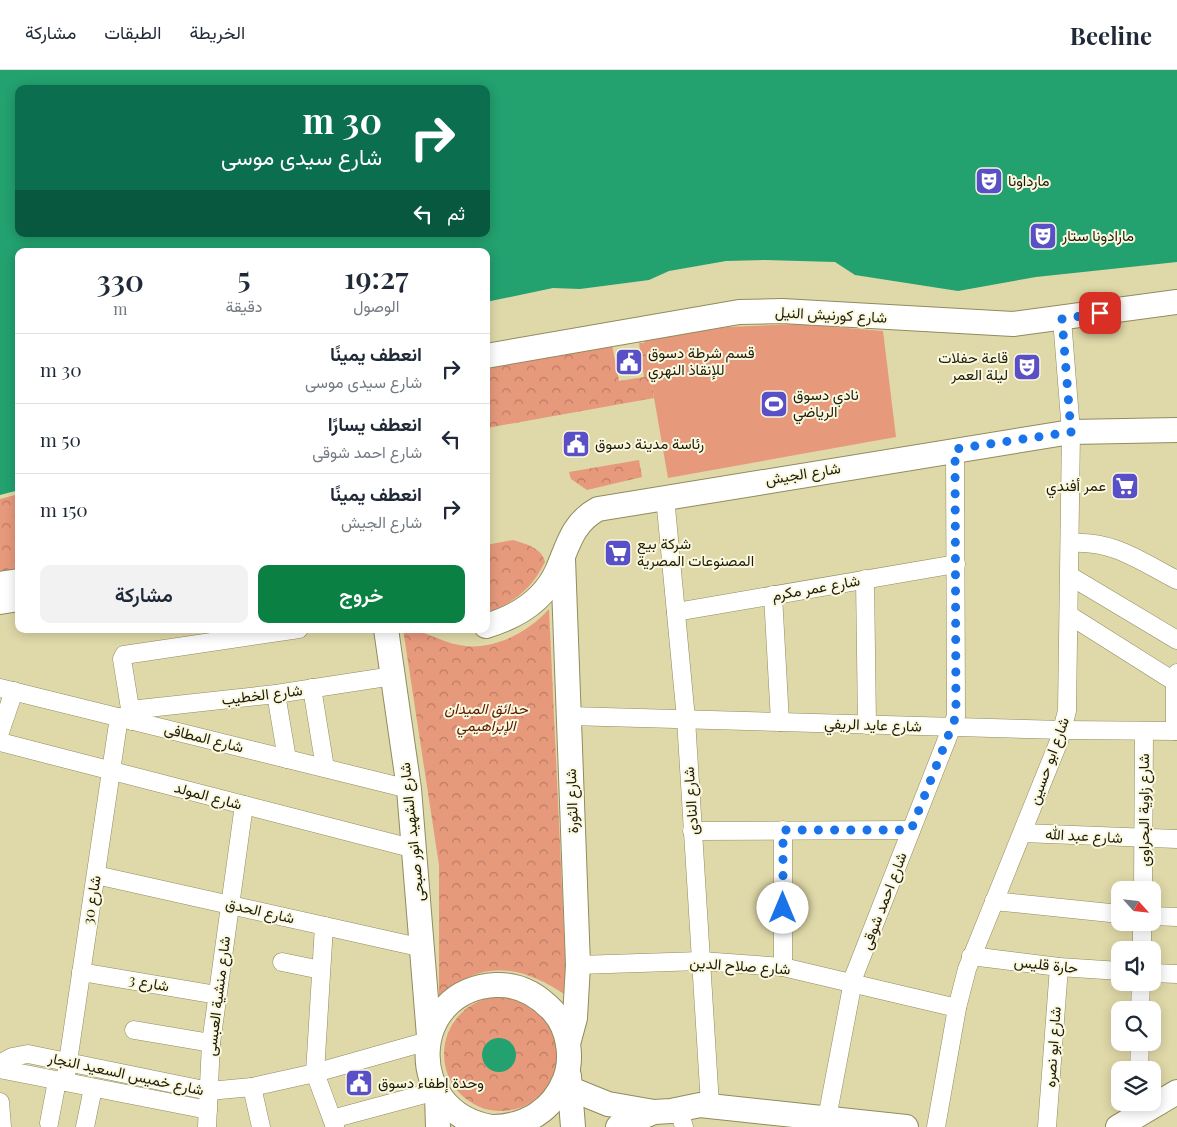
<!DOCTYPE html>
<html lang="ar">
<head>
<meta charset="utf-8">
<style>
	:root { --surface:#fff; --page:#f2f2f3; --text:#1f2937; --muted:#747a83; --line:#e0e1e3; --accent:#0b8043 }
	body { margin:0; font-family:"Playfair Display",Vazirmatn,serif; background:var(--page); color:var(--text); direction:rtl; height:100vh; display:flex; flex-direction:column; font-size:19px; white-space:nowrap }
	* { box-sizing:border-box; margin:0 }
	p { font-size:16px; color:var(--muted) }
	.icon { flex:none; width:28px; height:28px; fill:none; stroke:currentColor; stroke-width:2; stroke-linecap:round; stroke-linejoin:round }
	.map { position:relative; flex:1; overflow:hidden; direction:ltr }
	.side { position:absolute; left:15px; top:178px; width:475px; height:385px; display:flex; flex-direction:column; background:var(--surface); border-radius:10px; box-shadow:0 2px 12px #0003; direction:rtl }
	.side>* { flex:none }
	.banner { position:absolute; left:15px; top:15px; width:475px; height:152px; border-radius:10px; box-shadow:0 2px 12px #0003; direction:rtl; background:#0b6e4f; color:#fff; overflow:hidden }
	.needle { width:32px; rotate:117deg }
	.buttons { position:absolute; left:1111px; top:811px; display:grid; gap:10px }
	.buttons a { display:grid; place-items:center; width:50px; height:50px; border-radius:10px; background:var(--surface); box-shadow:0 2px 12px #0003; font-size:25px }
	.pin { position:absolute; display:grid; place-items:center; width:42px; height:42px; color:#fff; margin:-21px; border-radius:10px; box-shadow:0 2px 8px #0006 }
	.me { position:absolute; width:55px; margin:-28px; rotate:0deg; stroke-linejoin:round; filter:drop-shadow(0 0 4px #0008) }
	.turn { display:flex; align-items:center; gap:18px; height:105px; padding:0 25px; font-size:22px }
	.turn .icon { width:65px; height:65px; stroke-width:2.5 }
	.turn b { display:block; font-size:35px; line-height:42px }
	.then { display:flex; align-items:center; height:48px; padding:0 25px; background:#0003; gap:10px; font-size:19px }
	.eta { display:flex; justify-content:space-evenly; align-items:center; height:85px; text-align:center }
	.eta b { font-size:30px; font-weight:600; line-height:35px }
	.action { display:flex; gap:10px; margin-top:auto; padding:10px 25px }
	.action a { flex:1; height:58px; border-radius:10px; background:var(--accent); color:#fff; font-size:20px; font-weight:600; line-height:58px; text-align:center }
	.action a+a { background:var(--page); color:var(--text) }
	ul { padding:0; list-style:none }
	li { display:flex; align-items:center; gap:15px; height:70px; padding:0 25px; border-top:1px solid var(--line) }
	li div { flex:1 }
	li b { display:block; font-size:19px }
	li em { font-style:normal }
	header { display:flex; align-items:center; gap:30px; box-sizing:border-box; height:70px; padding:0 25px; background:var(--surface); border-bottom:1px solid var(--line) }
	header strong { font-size:24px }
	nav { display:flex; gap:28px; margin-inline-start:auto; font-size:18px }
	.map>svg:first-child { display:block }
</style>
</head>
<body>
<header>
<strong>Beeline</strong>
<nav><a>الخريطة</a><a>الطبقات</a><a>مشاركة</a></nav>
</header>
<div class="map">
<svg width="1177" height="1057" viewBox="0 0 1177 1057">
	<defs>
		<pattern id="park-crowns" width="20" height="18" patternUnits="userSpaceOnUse" patternTransform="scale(1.25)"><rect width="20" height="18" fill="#e7997c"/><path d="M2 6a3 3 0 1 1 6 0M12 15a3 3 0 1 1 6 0" fill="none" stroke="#bb7c64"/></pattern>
	</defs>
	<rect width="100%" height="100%" fill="#dfd8a8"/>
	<g fill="url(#park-crowns)">
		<path d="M639,273H645L654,328L487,358L486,301L489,294L612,275L619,311L644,307Z"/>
		<path d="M639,390L642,407L587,420L571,409L569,402Z"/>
		<path d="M19,424V501L0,504V429Z"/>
		<path d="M513,470C526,474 542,478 545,492C531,520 514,532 486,544V475Z"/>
		<path d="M549,539L567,926C522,895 481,888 439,928V795L403,559C423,559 440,572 459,575C492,582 529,562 549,539Z"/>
		<circle cx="501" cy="984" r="57"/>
	</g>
	<path fill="#e7997c" d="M799,254L883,261L896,367L668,408L644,270L727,257Z"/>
	<g fill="#23a16f" fill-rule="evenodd">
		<path d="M0,0H1177V192L1036,207L958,221L855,205L835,192L765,190L726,191L669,201L649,210L580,219L553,218L486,232V181H19V420L0,425ZM19,19H486V164H19Z"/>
		<circle cx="499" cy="985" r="17"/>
	</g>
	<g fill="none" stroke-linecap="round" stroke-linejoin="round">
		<g stroke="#918b5d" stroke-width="19">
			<g id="street">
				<path d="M665,427L686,649L710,1035"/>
				<path d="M1070,473C1113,470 1140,491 1177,510"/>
				<path d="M1070,506L1177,570"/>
				<path d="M865,509L867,655"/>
				<path d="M773,525L780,652"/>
				<path d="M676,542L956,494"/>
				<path d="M1069,545L1175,612"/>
				<path d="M0,618L409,719"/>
				<path d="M312,618L325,698"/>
				<path d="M276,624L287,689"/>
				<path d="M130,640L276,624L393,606"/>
				<path d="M569,646L1063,660L1177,661"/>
				<path d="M132,651L122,589L124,585L299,559"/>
				<path d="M1175,661V612L1177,603"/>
				<path d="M0,662L14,621"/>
				<path d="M0,672L415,779"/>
				<path d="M692,761L911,760"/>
				<path d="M1022,763L1177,769"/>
				<path d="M96,805L423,878"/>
				<path d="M1143,820L1144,661"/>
				<path d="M994,831L1120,844"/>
				<path d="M1152,846L1177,847"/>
				<path d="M324,856L315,1003L335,1057"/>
				<path d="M1142,880V852"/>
				<path d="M971,886L1059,897L1120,901"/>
				<path d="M282,892L321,900"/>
				<path d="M578,895L701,891L783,897L957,938"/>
				<path d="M783,897V760"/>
				<path d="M81,902L217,925"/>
				<path d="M1152,903L1177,904"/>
				<path d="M1140,940L1141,912"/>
				<path d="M134,960L211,973"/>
				<path d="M0,994L12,987L28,984L209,1021L252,1017L315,1003L428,971"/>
				<path d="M0,999L208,1040"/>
				<path d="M1139,1000L1140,972"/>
				<path d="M65,1012L119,647"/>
				<path d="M252,1017L261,1057"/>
				<path d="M0,1032L2,1057"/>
				<path d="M679,1040L684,1057"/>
				<path d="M827,1048L854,906L956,646L955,379"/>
				<path d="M332,1049L436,1021"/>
				<path d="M49,1053L57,1011"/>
				<path d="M85,1057L93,1018"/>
				<path d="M207,1057L211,973L244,735"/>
				<path d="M936,1057L957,938L967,899L1059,671L1067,641L1071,362L1062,249"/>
				<path d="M1047,1057L1059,897"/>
			</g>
		</g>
		<g stroke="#918b5d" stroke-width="26">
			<g id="secondary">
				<path d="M486,286L739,242L782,241L1013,254L1177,232"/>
				<path d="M563,489L578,895L575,948L568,974"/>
				<path d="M0,514L19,511"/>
				<path d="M0,532L19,529"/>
				<path d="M486,556C516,547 544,530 557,501C568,476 572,453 598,439L1071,362L1177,360"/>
				<path d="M386,559L409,719L429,966"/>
				<path d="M569,1006L573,1057"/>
				<path d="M571,1019L608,1034L654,1042"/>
				<path d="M437,1024L438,1057"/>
				<path d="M492,1057C403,1043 408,919 496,915C519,914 538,925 553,941C569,959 573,988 565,1009C553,1040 526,1056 494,1057"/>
				<path d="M618,1057L654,1042L671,1041L700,1035L906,1057"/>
				<path d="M1118,1057L1177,1022"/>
			</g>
		</g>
		<use href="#street" stroke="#fff" stroke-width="18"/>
		<use href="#secondary" stroke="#fff" stroke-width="24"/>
	</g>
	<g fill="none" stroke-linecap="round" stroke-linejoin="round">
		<path stroke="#1a73e8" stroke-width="9" stroke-dasharray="0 16.2" d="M783,838V760H911L956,646L955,379L1071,362L1062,249L1100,243"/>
	</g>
	<defs>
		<g id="theatre-square" transform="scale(1.4375)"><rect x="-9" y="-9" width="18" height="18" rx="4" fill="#5950c8" stroke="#fbf8e0"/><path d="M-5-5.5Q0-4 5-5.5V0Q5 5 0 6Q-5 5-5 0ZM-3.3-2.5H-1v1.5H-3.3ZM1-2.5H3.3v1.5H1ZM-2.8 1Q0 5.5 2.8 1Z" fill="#fff"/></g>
		<g id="civic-square" transform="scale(1.4375)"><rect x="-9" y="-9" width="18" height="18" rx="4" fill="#5950c8" stroke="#fbf8e0"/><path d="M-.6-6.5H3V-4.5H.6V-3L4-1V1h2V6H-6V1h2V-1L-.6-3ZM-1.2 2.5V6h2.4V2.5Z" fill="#fff"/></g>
		<g id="stadium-square" transform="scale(1.4375)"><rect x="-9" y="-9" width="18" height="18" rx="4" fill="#5950c8" stroke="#fbf8e0"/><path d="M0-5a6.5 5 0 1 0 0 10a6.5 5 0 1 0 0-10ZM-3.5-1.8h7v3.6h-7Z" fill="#fff"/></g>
		<g id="supermarket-square" transform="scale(1.4375)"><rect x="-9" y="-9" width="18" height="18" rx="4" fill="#5950c8" stroke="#fbf8e0"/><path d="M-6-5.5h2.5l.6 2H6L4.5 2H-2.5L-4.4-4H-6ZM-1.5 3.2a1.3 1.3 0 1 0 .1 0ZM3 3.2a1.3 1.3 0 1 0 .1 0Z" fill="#fff"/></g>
	</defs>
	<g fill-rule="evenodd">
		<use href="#theatre-square" x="989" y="111"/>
		<use href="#theatre-square" x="1043" y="166"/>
		<use href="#civic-square" x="629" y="292"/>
		<use href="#theatre-square" x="1027" y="297"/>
		<use href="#stadium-square" x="774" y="334"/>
		<use href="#civic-square" x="576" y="374"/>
		<use href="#supermarket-square" x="1125" y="416"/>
		<use href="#supermarket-square" x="618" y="483"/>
		<use href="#civic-square" x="359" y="1013"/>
	</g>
	<g text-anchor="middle" stroke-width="4" stroke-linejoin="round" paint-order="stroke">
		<g font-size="15" fill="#1e1b09" stroke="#fbf8e0" text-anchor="start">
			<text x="1008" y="116">مارداونا</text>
			<text x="1062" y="171">مارادونا ستار</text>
			<text x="648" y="288">قسم شرطة دسوق<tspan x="648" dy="17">للإنقاذ النهري</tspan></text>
			<text x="1008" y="293" text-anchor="end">قاعة حفلات<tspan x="1008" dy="17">ليلة العمر</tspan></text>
			<text x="793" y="330">نادي دسوق<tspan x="793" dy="17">الرياضي</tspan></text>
			<text x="595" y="379">رئاسة مدينة دسوق</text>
			<text x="1106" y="421" text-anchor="end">عمر أفندي</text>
			<text x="637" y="479">شركة بيع<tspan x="637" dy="17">المصنوعات المصرية</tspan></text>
			<text x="378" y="1018">وحدة إطفاء دسوق</text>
		</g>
		<g font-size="15" fill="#1e1b09" stroke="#fbf8e0">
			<text transform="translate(831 245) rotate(3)" y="5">شارع كورنيش النيل</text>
			<text transform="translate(803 404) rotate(-9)" y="5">شارع الجيش</text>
			<text transform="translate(816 518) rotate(-10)" y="5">شارع عمر مكرم</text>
			<text transform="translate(262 625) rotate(-7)" y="5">شارع الخطيب</text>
			<text transform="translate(873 655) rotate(2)" y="5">شارع عايد الريفي</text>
			<text transform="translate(204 668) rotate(14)" y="5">شارع المطافى</text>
			<text transform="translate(1049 691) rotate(-70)" y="5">شارع ابو حسين</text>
			<text transform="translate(208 726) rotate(15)" y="5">شارع المولد</text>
			<text transform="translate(572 731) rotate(-92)" y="5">شارع الثورة</text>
			<text transform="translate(691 731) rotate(-94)" y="5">شارع النادى</text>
			<text transform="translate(1144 740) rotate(-90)" y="5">شارع زاوية البحراوى</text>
			<text transform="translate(412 762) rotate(-96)" y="5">شارع الشهيد انور صبحى</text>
			<text transform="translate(1084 766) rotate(3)" y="5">شارع عبد الله</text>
			<text transform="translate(92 830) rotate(-81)" y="5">شارع 30</text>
			<text transform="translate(884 831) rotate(-69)" y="5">شارع احمد شوقى</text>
			<text transform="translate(260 841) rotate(13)" y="5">شارع الحدق</text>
			<text transform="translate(1046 895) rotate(6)" y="5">حارة قليس</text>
			<text transform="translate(740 896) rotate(4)" y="5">شارع صلاح الدين</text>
			<text transform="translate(149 913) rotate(10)" y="5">شارع 3</text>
			<text transform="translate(218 926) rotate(-83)" y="5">شارع منشية العبسى</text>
			<text transform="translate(1053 977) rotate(-86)" y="5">شارع ابو نصره</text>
			<text transform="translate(126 1004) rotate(12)" y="5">شارع خميس السعيد النجار</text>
		</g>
		<g font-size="15" font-style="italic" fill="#591c01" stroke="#fbf8e0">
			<text x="486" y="644">حدائق الميدان<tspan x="486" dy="17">الإبراهيمي</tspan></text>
		</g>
	</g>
</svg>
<div class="buttons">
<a><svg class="needle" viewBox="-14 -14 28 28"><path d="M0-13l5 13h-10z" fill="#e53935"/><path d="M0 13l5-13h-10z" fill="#747a83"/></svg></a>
<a><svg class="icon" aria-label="sound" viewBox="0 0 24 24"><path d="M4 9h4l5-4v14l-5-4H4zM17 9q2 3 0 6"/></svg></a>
<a><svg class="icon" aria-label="search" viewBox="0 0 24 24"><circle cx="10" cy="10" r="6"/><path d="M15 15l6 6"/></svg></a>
<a><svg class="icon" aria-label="layers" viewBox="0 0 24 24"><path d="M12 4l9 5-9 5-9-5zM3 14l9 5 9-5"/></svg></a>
</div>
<div class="pin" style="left:1100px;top:243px;background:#d93025"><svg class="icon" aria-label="arrive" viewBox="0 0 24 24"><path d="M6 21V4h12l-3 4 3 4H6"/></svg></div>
<svg class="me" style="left:783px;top:838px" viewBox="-20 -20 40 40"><circle r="19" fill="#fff"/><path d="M0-13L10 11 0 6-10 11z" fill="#1a73e8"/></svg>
<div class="banner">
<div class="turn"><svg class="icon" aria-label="right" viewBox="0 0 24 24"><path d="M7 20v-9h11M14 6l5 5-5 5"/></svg><div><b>30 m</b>شارع سيدى موسى</div></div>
<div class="then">ثم<svg class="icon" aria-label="left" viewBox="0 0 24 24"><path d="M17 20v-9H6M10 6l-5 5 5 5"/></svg></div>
</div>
<section class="side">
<div class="eta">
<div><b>19:27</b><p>الوصول</p></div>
<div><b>5</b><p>دقيقة</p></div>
<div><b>330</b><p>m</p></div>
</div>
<ul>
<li><svg class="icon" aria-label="right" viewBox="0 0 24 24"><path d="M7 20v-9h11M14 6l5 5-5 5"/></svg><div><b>انعطف يمينًا</b><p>شارع سيدى موسى</p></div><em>30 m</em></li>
<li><svg class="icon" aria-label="left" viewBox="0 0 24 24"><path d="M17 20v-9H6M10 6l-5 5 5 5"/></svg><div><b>انعطف يسارًا</b><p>شارع احمد شوقى</p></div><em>50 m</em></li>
<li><svg class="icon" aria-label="right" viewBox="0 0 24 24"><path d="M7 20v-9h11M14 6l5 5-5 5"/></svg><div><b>انعطف يمينًا</b><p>شارع الجيش</p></div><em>150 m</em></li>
</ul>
<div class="action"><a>خروج</a><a>مشاركة</a></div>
</section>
</div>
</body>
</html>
